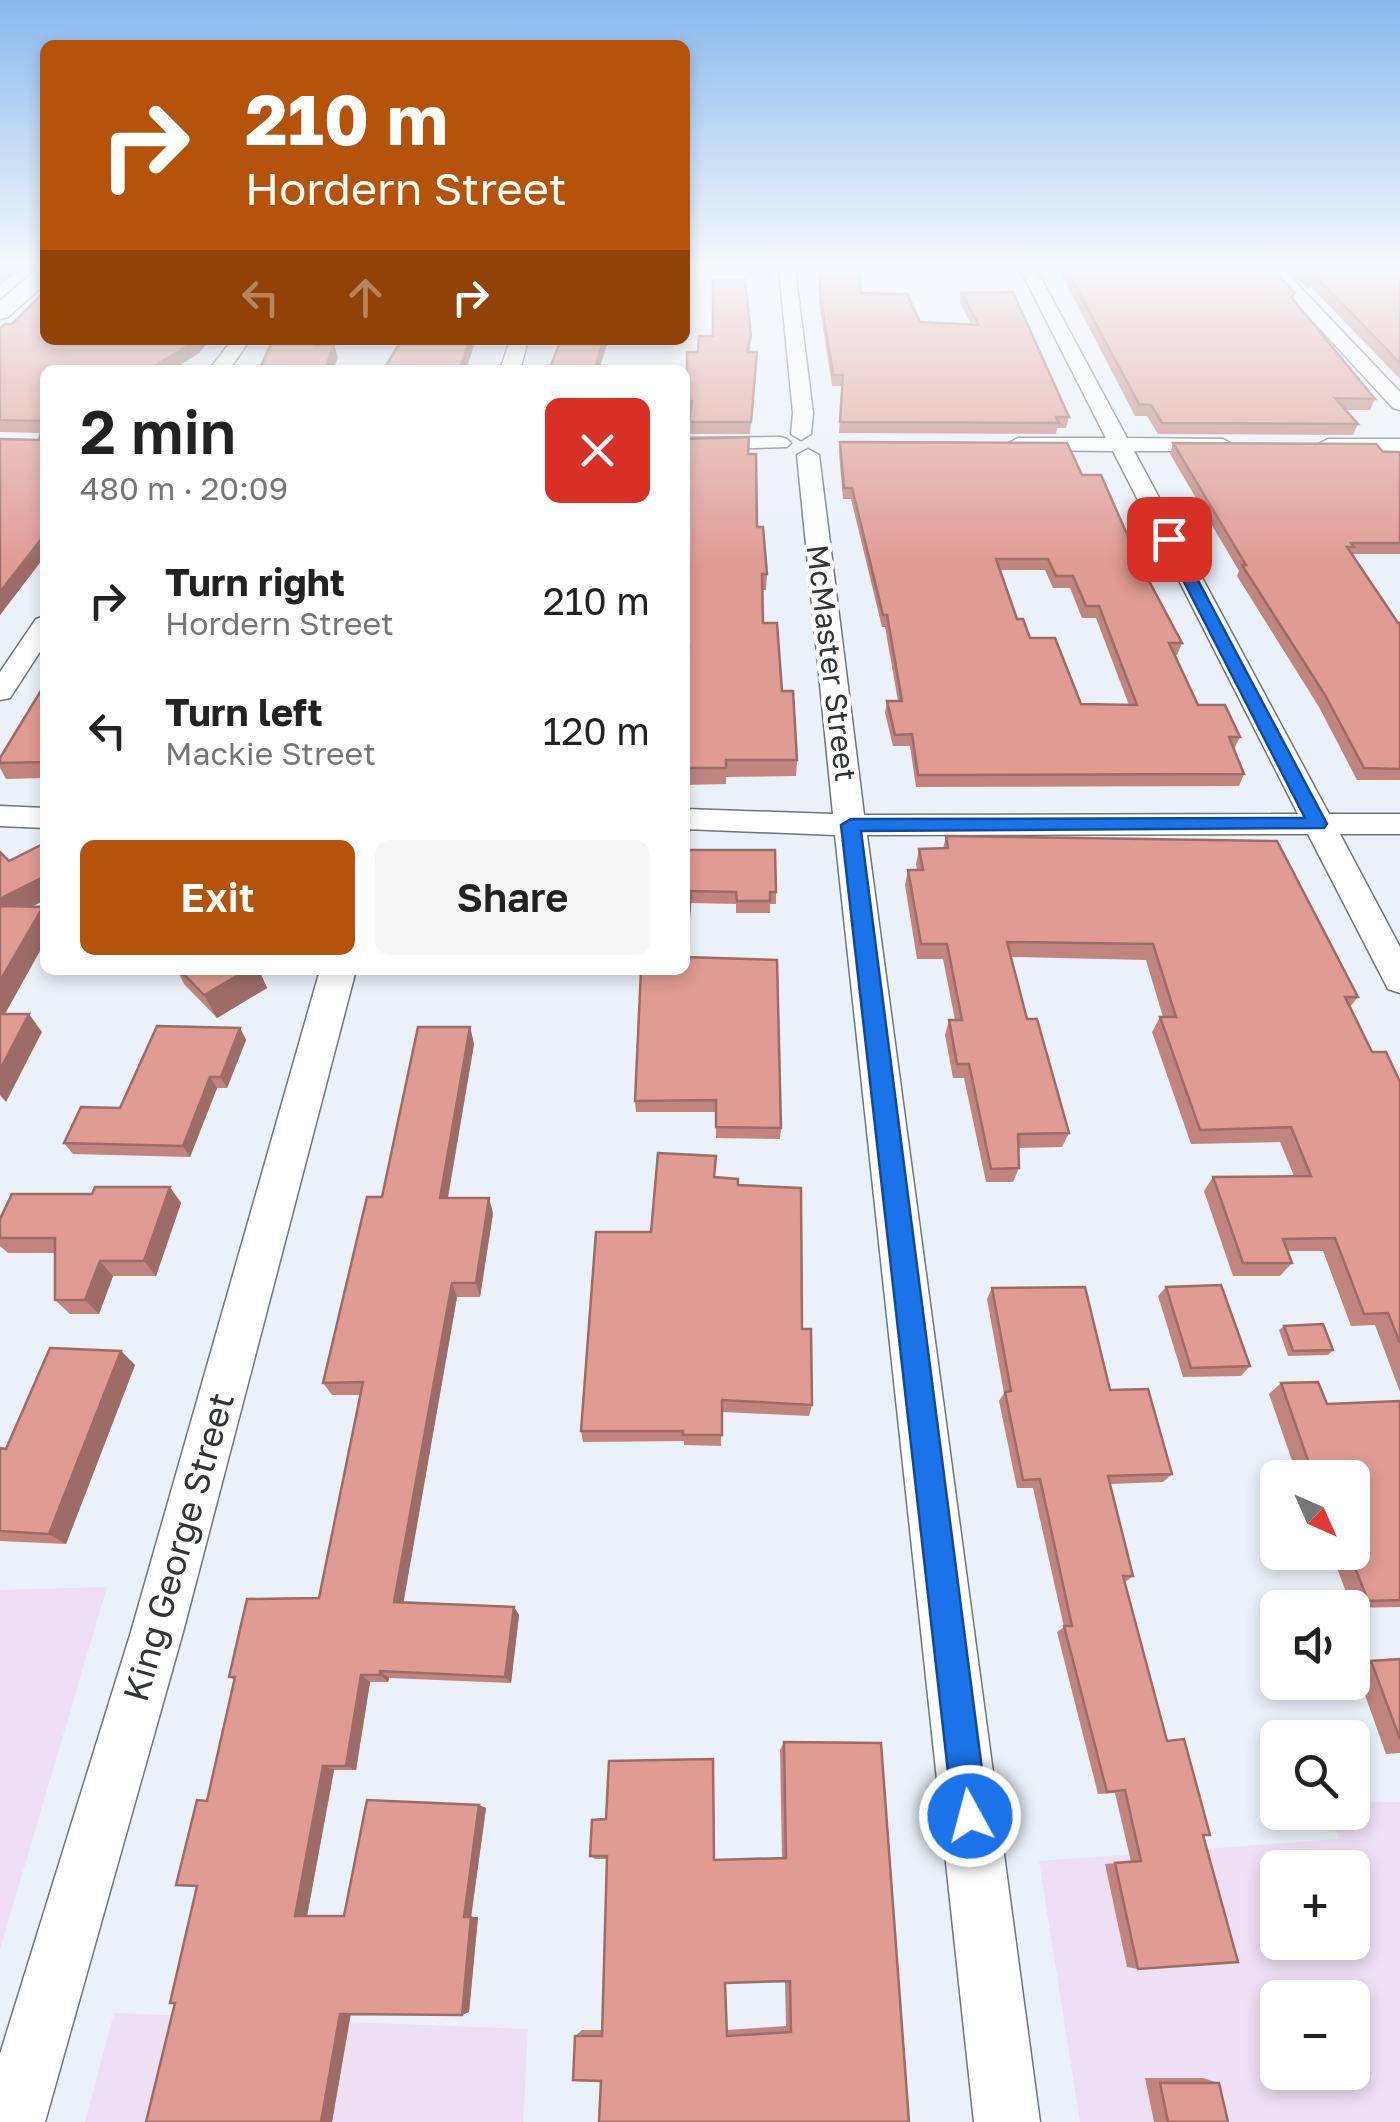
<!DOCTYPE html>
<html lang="en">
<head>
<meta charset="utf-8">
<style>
	:root { --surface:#fff; --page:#f6f6f6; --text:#222; --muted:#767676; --accent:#b45309 }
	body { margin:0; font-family:"Golos Text",sans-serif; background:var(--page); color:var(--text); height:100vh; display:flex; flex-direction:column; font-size:38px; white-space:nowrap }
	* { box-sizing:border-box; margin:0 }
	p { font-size:32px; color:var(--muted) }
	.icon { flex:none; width:55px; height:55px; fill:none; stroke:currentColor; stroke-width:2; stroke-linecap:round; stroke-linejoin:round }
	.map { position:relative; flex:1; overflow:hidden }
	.side { position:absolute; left:40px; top:365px; width:650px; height:610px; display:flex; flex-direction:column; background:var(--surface); border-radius:15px; box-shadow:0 5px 15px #0003 }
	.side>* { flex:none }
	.banner { position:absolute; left:40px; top:40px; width:650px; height:305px; border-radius:15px; box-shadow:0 5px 15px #0003; background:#b45309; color:#fff; overflow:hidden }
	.needle { width:65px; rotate:135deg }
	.tools { position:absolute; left:1260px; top:1460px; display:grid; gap:20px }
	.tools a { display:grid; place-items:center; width:110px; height:110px; border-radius:15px; background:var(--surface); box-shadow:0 5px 15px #0003; font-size:50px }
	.pin { position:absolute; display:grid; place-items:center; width:85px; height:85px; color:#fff; margin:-42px; border-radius:20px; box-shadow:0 5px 15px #0006 }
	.me { position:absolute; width:110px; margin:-55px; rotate:353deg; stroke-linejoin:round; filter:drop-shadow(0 0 8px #0008) }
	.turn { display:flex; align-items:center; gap:35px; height:210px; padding:0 40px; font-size:45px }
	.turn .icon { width:130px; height:130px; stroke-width:2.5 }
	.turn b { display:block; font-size:70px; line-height:85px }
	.lanes { display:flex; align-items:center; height:95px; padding:0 40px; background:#0003; justify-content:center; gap:50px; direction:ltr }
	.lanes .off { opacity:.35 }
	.round { display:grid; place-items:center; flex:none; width:105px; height:105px; border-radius:15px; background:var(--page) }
	.headline { display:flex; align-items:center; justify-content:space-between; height:170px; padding:0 40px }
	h1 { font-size:60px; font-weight:600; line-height:75px }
	.cta { display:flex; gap:20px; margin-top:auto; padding:20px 40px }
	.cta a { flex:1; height:115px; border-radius:15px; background:var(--accent); color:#fff; font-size:40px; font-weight:600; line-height:115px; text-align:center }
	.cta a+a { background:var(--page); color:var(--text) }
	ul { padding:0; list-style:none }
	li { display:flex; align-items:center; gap:30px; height:130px; padding:0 40px }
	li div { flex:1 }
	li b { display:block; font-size:38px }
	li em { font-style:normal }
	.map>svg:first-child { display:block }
</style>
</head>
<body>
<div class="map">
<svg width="1400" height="2122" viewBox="0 0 1400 2122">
	<rect width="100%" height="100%" fill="#eaf1f8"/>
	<g fill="#eee0f4" fill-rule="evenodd">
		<path d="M107,1587L0,1949V1590Z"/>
		<path d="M1353,1802H1400V2122H1080L1039,1861L1339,1839L1332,1813L1352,1812ZM1278,1868H1352V1942H1278ZM1278,1998H1352V2072H1278Z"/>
		<path d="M114,2013L528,2029L523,2122H85Z"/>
	</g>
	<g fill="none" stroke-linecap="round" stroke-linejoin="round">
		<g stroke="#6f757b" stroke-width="3">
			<g id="minor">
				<path d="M779,269H795L813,413L811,434L801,440L791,434L793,413Z"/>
				<path d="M1020,269H1036L1127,438L1223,439L1234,445L1223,451H1134L1329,814H1400V834H1340L1400,947V993L1388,989L1308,834L867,835L1040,2122H974L835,835L685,829V809L833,814L797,455L808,449L819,455L864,815L1298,814L1113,451L1018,450L1007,444L1018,438H1106Z"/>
				<path d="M1265,269H1283L1400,392V410L1393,408Z"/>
				<path d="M232,340H250L229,370H209Z"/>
				<path d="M510,340H528L520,370H500Z"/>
				<path d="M780,437L787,439L791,443L787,447L685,450V438Z"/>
				<path d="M1328,439H1400V451L1321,449L1317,445Z"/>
				<path d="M45,616V644L10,698L0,700V672L36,619Z"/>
				<path d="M0,806L45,808V828L0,826Z"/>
				<path d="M320,970H356L183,1632L45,2122H0V2054L131,1632Z"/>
			</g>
		</g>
		<g stroke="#6f757b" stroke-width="3">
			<path id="major" d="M37,269H45V284L8,317L0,319V301Z"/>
		</g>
		<use href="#minor" fill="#fff" fill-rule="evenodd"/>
		<use href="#major" fill="#fff" fill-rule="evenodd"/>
	</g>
	<g fill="#c1857e" fill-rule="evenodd">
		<path d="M820,270L861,293L920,322L971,324L960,303L961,293L1069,417L1066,428H1057L1056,434L839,433L842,386H832L819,303Z"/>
		<path d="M1059,270H1274L1295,293L1293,299L1375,399L1370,410H1346L1358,424L1353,435L1158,434L1147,416H1135Z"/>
		<path d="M1287,270H1400V379L1311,287L1308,289Z"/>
		<path d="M0,328L199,353L172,370H45V556L0,615V439L39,440L41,433L0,432Z"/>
		<path d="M561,340H622L621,345L607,344L599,370H549Z"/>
		<path d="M751,346L750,352H757L750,434H689L690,413H687V352Z"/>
		<path d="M685,441L749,454L757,527L767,574L766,590H762L763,623L782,691L797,760L796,776L726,777V784L685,785V695H688L689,661H685Z"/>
		<path d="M840,442L1082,475L1140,564L1182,643L1177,655H1175L1198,705L1240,737L1234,749L1244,774L1239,786L916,787L910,746H893L885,713L887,701H898L885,627H882L851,499H843L839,453ZM1000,570H1045L1053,588H1070L1082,618H1096L1129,705L1081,704L1030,638L1017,619Z"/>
		<path d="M1173,443L1400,452V554H1351L1398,623H1400V780H1357L1319,707L1237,576L1239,571L1170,454Z"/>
		<path d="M45,684V778L6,779L0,768V758Z"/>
		<path d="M946,836L1358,997L1350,1007L1372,1052L1400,1082V1392L1375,1325L1351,1326L1323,1251H1288L1292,1263L1280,1276H1233L1204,1191L1213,1177L1294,1176L1280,1142L1191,1144L1152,1032L1160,1017H1163L1146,960L1011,957L1027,1019L1069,1133L1062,1147L1018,1148L1019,1168L1013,1182H986L964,1078H953L945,1035L949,1020H955L943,959H917L905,885L908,870H917L916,864L919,849H943Z"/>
		<path d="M685,850L776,892V904H770V913H736V904L691,903L687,957L781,1128L780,1139L716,1138V1112H636L635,1101Z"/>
		<path d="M177,970H259L267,988L217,1018L184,984Z"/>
		<path d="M470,1027L474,1044L448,1198L493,1213L480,1297H457L403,1603L514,1607L519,1615L511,1683L389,1678L388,1682H370L356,1770H334L307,1916H344L479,1805L486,1808L471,1917H478L469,2012L462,2015L351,2014L332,2122L175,2003L197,1886L207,1801L235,1680L229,1677L319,1598L360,1395H332L323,1383L382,1197Z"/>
		<path d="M240,1028L246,1040L227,1088H217L190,1157L73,1154L64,1143L120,1108Z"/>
		<path d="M715,1177L738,1185L802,1329L812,1405L809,1416L722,1412L721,1446L684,1445V1441L583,1442L581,1431L651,1232Z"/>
		<path d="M170,1187L181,1203L156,1276H113L99,1314H70L55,1300V1253H8L0,1246V1219L92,1194Z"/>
		<path d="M1166,1287L1250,1366L1241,1376L1183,1377L1158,1296Z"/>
		<path d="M992,1288L1110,1390L1172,1474L1163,1482L1110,1484L1133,1576L1124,1583L1167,1741L1204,1836L1138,1969L1127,1967L1105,1864L1131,1862L1115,1793L1098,1794L1057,1632L1064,1627L1033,1488H1017L999,1401L1004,1393L987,1299Z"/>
		<path d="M1284,1326L1333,1350L1328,1355L1288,1356L1279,1330Z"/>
		<path d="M121,1351L135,1365L66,1544L0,1541V1448L6,1449Z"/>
		<path d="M1281,1383L1327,1404L1400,1401V1607L1352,1608L1331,1552H1352V1478H1298L1269,1394Z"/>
		<path d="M1400,1659V1753L1386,1754L1355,1667L1371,1661Z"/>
		<path d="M784,1742L909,2122L601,2081L575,2036L582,2030H602L607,1859H595L590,1856L606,1819L714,1860L782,1858L780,1750ZM785,1981L786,2026L727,2030L725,1983Z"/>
		<path d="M1145,2078H1203L1219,2083L1228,2122H1154Z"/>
	</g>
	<g fill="#9d6c66">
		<path d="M4,270H21L0,285V272Z"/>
		<path d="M197,340H210L199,353L172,370H148Z"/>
		<path d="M318,340H329L319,358L316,345Z"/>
		<path d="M470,340H476L466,370H459Z"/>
		<path d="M604,340H607V344L599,370H594Z"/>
		<path d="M334,344L338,358L333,370H325Z"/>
		<path d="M45,534V556L0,615V592Z"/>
		<path d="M45,876V900L0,923V899Z"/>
		<path d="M43,907L45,910V942L0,1023V981Z"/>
		<path d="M247,970H259L267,988L217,1018L204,995Z"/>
		<path d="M29,1014L42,1032L6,1102L0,1095V1070Z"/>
		<path d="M470,1027L474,1044L445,1213L440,1198Z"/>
		<path d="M240,1028L246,1040L227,1088L221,1077Z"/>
		<path d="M210,1077L217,1088L190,1157L183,1146Z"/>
		<path d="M170,1187L181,1203L156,1276L144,1261Z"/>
		<path d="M489,1198L493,1213L480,1297L476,1283Z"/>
		<path d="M100,1261L113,1276L99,1314L85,1300Z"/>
		<path d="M452,1283L457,1297L402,1611L394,1602Z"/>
		<path d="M121,1351L135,1365L66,1544L49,1534Z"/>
		<path d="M514,1607L519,1615L511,1683L505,1677Z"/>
		<path d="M380,1671L389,1678L388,1682L380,1675Z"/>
		<path d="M361,1675L370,1682L356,1770L346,1766Z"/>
		<path d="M323,1766L334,1770L307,1916H295Z"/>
		<path d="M479,1805L486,1808L471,1917H464Z"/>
		<path d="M471,1917H478L469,2012L462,2015Z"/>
		<path d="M351,2011L332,2122H321L340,2014Z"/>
	</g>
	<g fill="#e09b92" stroke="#9d6c66" stroke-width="2.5" fill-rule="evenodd">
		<path d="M820,270H859L861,293L907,294L920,322L979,325L961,293L1013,292L1069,417H1056L1059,423L840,422L843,375H833L820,293Z"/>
		<path d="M1067,270H1274L1295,293L1291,297L1375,399L1335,398L1358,424L1162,423L1151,405L1139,404Z"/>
		<path d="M1301,270H1400V363L1315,276L1311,279Z"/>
		<path d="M713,280H745L751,335L747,352H757L751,422H689L692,401H687V352H698L699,336H713Z"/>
		<path d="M45,291V340H197L148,370H45V534L0,592V439L39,440L43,425L40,421L0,420V328L5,324H12Z"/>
		<path d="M273,340H318L316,345L334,344L325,370H259Z"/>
		<path d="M409,340H470L459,370L384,369L399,344H407Z"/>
		<path d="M561,340H604L594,370H549Z"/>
		<path d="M749,437L748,454H756L757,527H763L767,574H762L763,623H777L782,691H793L797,760H726V768H685V695H688L689,645H685V439Z"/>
		<path d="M840,442L1067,443L1082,475H1101L1140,564L1182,643H1169L1198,705H1225L1240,737H1229L1244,774L918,775L912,734L895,735L887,701H902L887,615H883L852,488H844ZM996,559H1048L1056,576H1073L1086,606H1099L1137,705L1081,704L1055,638H1030L1023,619H1017Z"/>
		<path d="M1173,443L1376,444L1383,452H1400V543H1351L1354,547H1347L1398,623H1400V769L1364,768L1325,695L1242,565H1246Z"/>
		<path d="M45,684V762L0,763V758Z"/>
		<path d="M946,836L1277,841L1358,997H1345L1372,1052H1386L1400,1082V1343L1388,1313L1364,1314L1335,1238L1283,1239L1292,1263H1243L1213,1177L1311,1176L1291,1127L1200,1130L1160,1017H1176L1153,944L1007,942L1027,1019H1037L1069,1133L1018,1134L1019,1168L991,1169L969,1064H957L949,1020H962L947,944H921L908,870H923L919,849L948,848Z"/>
		<path d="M45,843V876L0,899V852L9,861Z"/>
		<path d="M685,850H775L776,892H770V901H737L736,892L691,891L686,957L777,960L781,1128L716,1127V1100L635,1101L641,970H685Z"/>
		<path d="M0,906L43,907L0,981Z"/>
		<path d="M180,970H247L204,995Z"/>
		<path d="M0,1014H29L0,1070Z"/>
		<path d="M157,1026L240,1028L221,1077H210L183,1146L64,1143L81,1107L120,1108Z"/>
		<path d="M418,1027H470L440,1198H489L476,1283H452L394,1602L514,1607L505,1677L380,1671V1675H361L346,1766H323L295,1916H344L367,1800L479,1805L464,1917H471L462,2015L340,2014L321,2122H146L175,2003H170L197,1886L176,1885L197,1800L207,1801L235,1677H229L247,1599L319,1598L363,1382L323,1383L367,1197H382Z"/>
		<path d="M658,1153L716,1156L714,1177L738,1179V1185L801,1188L802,1329H811L812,1405L722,1400V1435H683V1431H581L596,1232H651Z"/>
		<path d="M95,1187H170L144,1261H100L85,1300H55V1238H0V1219L12,1194H92Z"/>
		<path d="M1221,1285L1250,1366L1191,1368L1166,1287Z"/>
		<path d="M1085,1287L1110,1390L1148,1389L1172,1474L1108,1476L1133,1576H1123L1167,1741L1184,1739L1210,1835H1203L1238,1962L1138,1969L1115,1863L1141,1861L1125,1790L1107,1792L1064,1626H1072L1040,1479L1023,1480L1005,1392L1011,1391L992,1288Z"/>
		<path d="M1323,1324L1333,1350L1293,1351L1284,1326Z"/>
		<path d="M50,1348L121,1351L49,1534L0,1531V1448L6,1449Z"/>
		<path d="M1318,1382L1327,1404L1400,1401V1600L1368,1601L1349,1552H1352V1478H1314L1281,1383Z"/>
		<path d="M1400,1659V1739L1371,1661Z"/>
		<path d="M784,1742L881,1743L909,2122H599L601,2081L573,2080L575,2036H602L607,1856H590L592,1820L606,1819L609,1761L713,1759L714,1860L786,1858ZM790,1981L791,2032L727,2036L725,1983Z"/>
		<path d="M1160,2083H1219L1228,2122H1168Z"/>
	</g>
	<linearGradient id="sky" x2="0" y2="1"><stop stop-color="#89b8ed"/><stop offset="0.47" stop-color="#f6f9fc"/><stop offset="1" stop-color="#f6f9fc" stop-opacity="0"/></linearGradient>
	<rect width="1400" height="567" fill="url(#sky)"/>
	<path fill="#1a73e8" stroke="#114b97" stroke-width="2.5" d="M1169,535L1176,539L1327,824L1324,828L861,831L988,1816L983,1829L970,1834L958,1829L953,1816L841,825L851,819L1305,818L1162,539Z"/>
	<g text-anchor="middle" stroke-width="9" stroke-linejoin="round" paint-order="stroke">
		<g font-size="30" fill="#323437" stroke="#fff">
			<text transform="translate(831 663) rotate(83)" y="10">McMaster Street</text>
		</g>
		<g font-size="35" fill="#323437" stroke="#fff">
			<text transform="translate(179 1547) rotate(-74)" y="12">King George Street</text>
		</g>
	</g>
</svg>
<div class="tools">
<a><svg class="needle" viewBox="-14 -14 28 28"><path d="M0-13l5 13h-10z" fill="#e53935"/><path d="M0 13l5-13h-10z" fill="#767676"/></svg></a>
<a><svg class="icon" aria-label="sound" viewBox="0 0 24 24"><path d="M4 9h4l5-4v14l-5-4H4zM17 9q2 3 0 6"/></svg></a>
<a><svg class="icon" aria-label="search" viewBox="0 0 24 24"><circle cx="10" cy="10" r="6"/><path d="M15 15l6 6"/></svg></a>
<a>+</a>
<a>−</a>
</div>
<div class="pin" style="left:1169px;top:539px;background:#d93025"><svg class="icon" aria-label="arrive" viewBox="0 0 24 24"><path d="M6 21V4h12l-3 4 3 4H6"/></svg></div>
<svg class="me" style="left:970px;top:1816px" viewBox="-20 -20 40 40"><circle r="17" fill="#1a73e8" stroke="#fff" stroke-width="3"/><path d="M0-11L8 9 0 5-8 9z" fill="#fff"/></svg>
<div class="banner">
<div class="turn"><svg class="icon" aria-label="right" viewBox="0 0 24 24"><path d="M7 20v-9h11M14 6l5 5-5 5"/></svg><div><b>210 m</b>Hordern Street</div></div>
<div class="lanes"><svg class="icon off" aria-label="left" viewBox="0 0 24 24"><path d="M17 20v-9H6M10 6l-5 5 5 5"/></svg><svg class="icon off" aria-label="ahead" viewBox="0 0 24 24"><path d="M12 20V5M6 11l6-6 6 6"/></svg><svg class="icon" aria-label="right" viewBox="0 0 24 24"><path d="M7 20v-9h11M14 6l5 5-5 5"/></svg></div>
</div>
<section class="side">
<div class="headline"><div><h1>2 min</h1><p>480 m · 20:09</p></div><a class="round" style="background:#d93025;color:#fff"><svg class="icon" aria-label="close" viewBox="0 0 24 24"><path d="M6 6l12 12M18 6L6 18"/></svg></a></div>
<ul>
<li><svg class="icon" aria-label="right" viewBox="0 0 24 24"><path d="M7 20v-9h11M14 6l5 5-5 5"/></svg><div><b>Turn right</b><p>Hordern Street</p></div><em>210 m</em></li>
<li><svg class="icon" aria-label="left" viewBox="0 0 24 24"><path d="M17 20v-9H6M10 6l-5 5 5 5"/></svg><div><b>Turn left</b><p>Mackie Street</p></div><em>120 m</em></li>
</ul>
<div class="cta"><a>Exit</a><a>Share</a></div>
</section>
</div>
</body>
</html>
